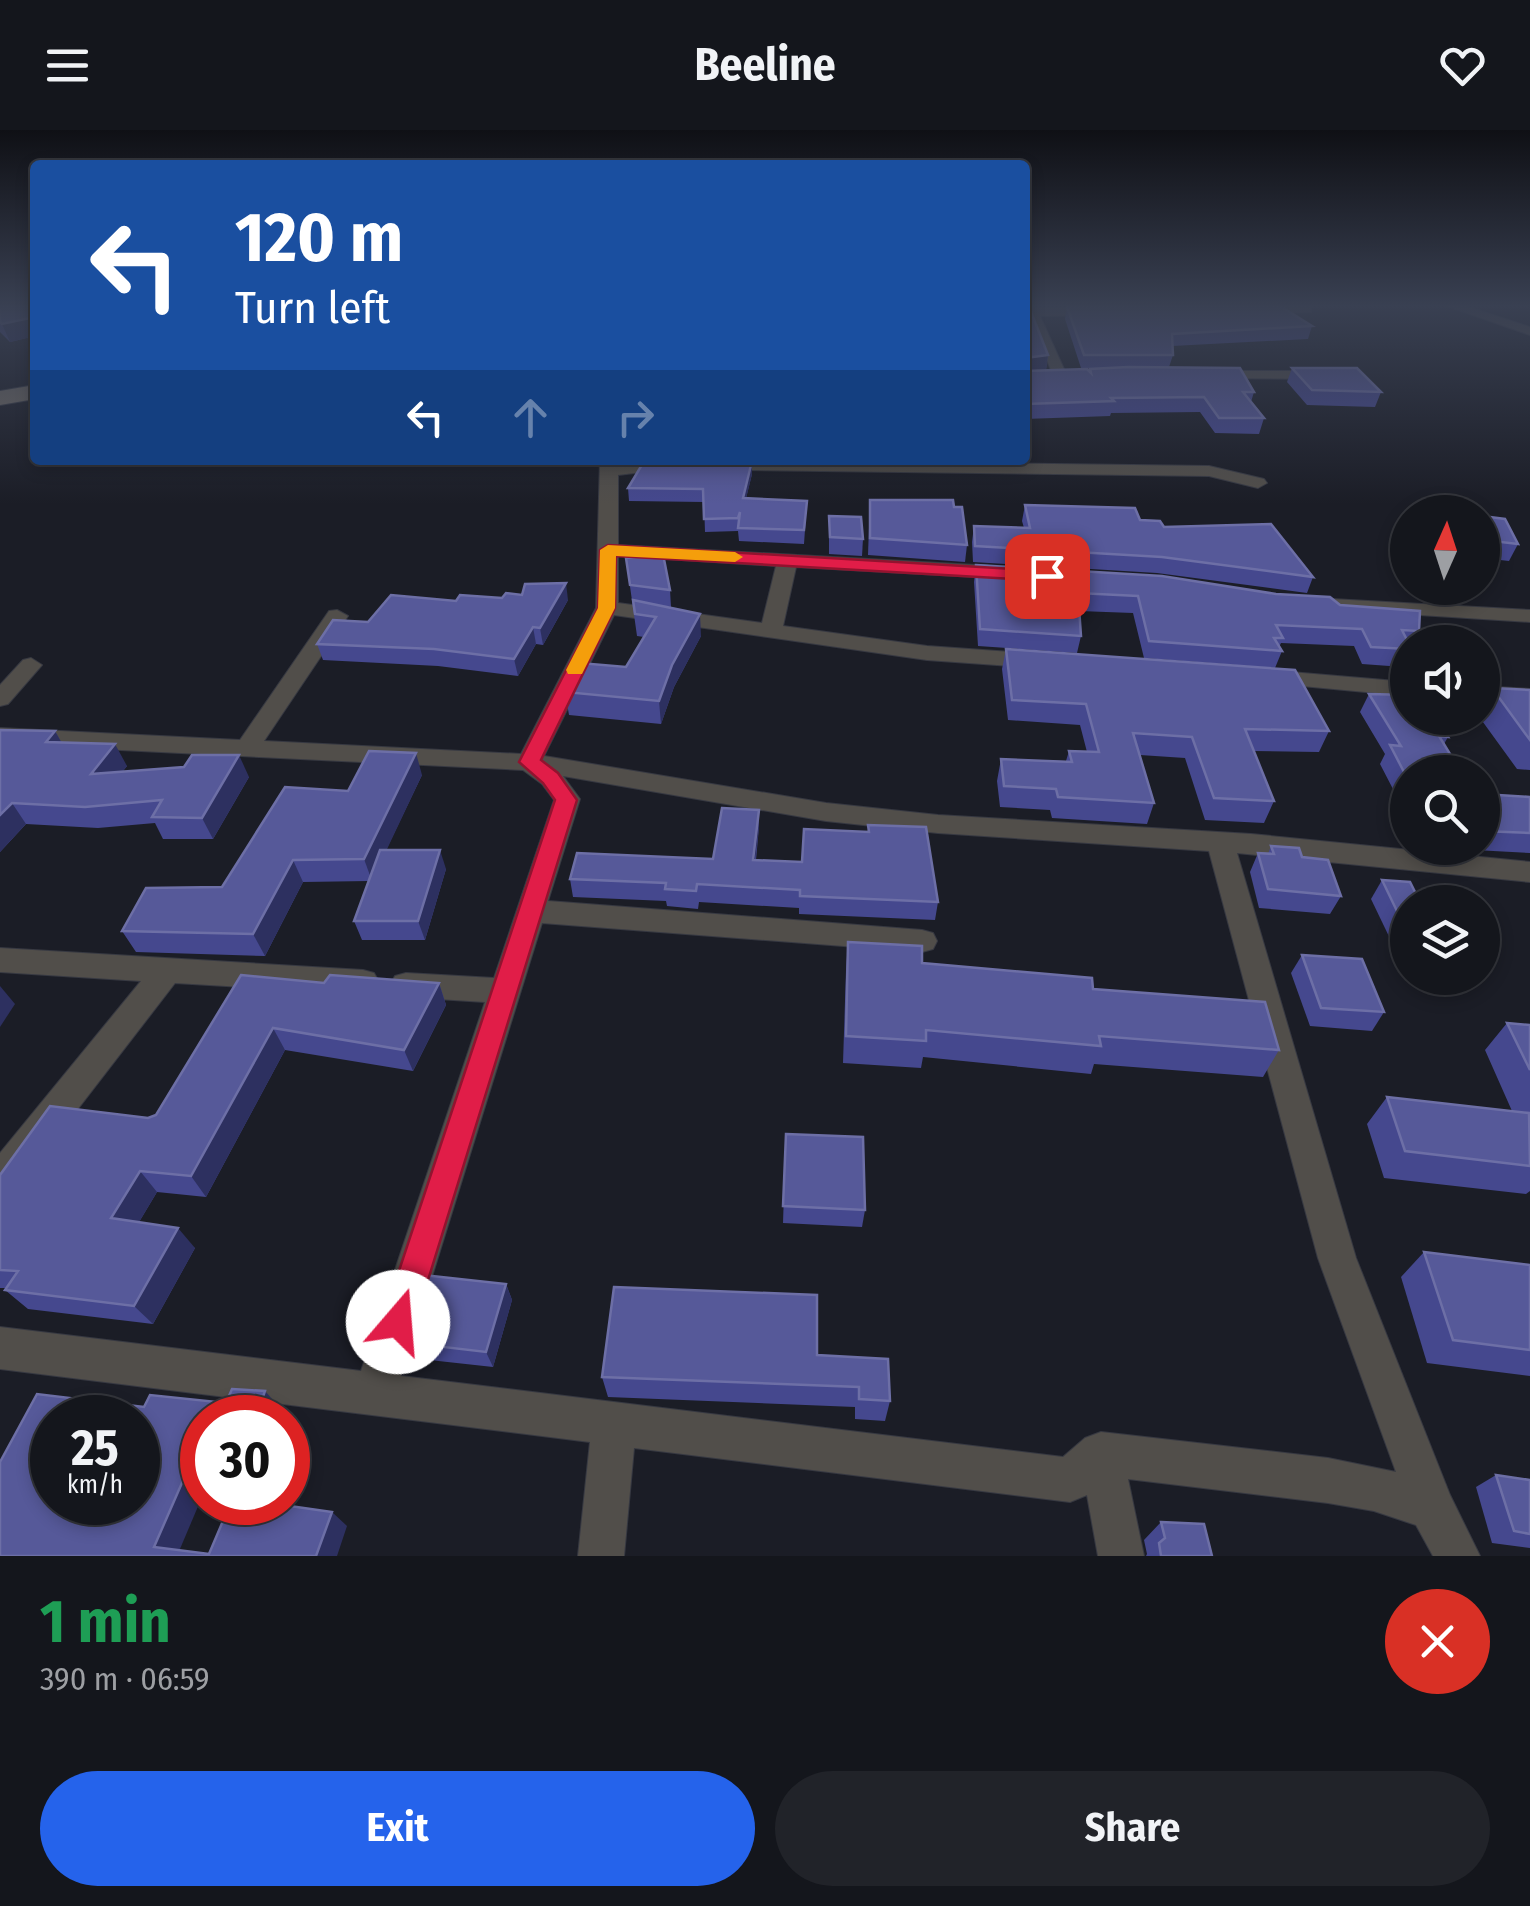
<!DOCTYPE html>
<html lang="en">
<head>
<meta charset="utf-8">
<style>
	:root { --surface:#14161c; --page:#212329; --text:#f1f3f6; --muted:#9d9fa3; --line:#33353b; --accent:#2563eb }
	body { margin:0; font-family:"Fira Sans Condensed",sans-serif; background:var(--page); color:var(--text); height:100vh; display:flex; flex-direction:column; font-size:38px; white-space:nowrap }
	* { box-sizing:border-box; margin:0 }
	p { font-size:32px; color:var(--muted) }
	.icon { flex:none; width:55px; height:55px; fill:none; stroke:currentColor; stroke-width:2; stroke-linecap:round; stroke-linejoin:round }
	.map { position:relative; height:1426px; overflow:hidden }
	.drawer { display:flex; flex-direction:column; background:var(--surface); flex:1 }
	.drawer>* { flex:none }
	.top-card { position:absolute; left:30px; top:30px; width:1000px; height:305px; border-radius:10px; box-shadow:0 5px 15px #0003,0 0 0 2px var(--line); background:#1a4fa0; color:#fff; overflow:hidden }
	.needle { width:65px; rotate:3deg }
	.controls { position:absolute; left:1390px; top:365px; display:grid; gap:20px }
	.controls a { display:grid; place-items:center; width:110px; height:110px; border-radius:50%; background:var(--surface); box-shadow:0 5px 15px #0003,0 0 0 2px var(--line); font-size:50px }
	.speed { position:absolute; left:30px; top:1265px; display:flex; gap:20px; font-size:50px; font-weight:700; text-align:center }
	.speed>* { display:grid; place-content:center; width:130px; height:130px; border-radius:50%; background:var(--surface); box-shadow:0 5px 15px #0003,0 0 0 2px var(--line); line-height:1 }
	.speed small { font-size:25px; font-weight:400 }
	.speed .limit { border:15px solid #d22; background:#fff; color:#111 }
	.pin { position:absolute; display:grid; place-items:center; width:85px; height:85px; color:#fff; margin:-42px; border-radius:20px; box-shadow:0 5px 15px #0006 }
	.me { position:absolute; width:110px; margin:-55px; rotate:18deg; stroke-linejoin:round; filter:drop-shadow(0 0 8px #0008) }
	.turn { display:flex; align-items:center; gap:35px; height:210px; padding:0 40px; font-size:45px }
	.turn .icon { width:130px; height:130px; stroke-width:2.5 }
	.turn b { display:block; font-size:70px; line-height:85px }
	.lanes { display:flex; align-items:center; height:95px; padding:0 40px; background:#0003; justify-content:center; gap:50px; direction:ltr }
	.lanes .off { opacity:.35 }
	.round { display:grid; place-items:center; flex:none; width:105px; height:105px; border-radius:52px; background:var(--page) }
	.head { display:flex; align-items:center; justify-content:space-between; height:170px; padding:0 40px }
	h1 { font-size:60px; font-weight:700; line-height:75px; color:#1e9e55 }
	.button { display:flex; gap:20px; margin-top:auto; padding:20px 40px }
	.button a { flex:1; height:115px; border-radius:60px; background:var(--accent); color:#fff; font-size:40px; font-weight:700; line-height:115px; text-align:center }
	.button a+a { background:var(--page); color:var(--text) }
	header { display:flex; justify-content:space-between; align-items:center; height:130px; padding:0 40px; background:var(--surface); font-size:45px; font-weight:700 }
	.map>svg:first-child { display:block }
</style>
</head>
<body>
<header><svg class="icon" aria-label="menu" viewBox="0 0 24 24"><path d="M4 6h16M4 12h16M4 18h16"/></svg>Beeline<svg class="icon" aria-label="heart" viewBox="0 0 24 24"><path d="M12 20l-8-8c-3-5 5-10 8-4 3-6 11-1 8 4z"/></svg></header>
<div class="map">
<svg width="1530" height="1426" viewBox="0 0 1530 1426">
	<rect width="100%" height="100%" fill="#1b1d26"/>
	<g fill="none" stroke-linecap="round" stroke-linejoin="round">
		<g stroke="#373942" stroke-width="2">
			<g id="minor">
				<path d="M1025,174H1034L1036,178L1101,177L1108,181L1101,185L1040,186L1068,248L1066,251L1054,248Z"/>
				<path d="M1441,174H1460L1530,197V205Z"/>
				<path d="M1306,175L1311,176V182L1249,184L1242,180L1249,176Z"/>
				<path d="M1208,241H1325L1332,245L1325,249L1203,248V242Z"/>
				<path d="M600,330H618V335L657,330H759L1209,336L1264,349L1267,353L1258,358L1209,346L667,339L618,345V415L1011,437L1021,443L1011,449L796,437L783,496L927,516L1039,524L1050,531L1039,538L927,530L614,485L544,626L826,673L938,685L1251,704L1530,732V752L1237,723L1356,1128L1450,1365L1480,1426H1433L1416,1395L1374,1381L1328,1373L1128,1349L1144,1426H1098L1087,1365L1070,1372L634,1318L624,1426H578L590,1312L0,1239V1197L361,1241L485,872L406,867L395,864L390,855L395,846L406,843L494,848L554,670L542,654L523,640L0,614V598L240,610L329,481L337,480L348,486L264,611L521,624L596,478ZM618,426L776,436L762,493L618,473ZM563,646L826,691L938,703L1209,721L1318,1128L1396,1342L1328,1328L1101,1302L1085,1308L1063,1327L401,1246L542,793L922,822L933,819L937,811L933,803L922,800L548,771L580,669Z"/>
				<path d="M1332,469L1530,480V492L1325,479L1321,475Z"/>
				<path d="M31,528L42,535L8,574L0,576V555L23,530Z"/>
				<path d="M1266,540L1408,552V566L1258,552L1254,547Z"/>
				<path d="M1482,556L1530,559V573L1482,570Z"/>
				<path d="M0,818L363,840L374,843L379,852L374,861L363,864L175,853L13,1063L0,1068V1023L141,851L0,842Z"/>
			</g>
		</g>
		<g stroke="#373942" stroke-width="2">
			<path id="secondary" d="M35,255V269L0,275V261Z"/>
		</g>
		<use href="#minor" fill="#514e4a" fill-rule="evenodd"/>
		<use href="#secondary" fill="#6e6962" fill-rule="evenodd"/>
	</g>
	<g fill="#45488e">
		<path d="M0,174H35V206L10,212L0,202Z"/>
		<path d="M1025,174L1048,225L1046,240L1089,241L1105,238H1081L1065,189L1067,177L1312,196L1308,209L1172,216L1173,225L1169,237L1254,262L1251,272L1264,288L1259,304L1215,303L1200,282L1111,283L1110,286L1025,289Z"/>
		<path d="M1292,238L1381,262L1375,277L1307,275L1287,252Z"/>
		<path d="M752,331V344L746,368L807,371L804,414L739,411L738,401L705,402L704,372L629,371L628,358Z"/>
		<path d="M870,370L954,377L967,415L965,432L868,425Z"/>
		<path d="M1025,375L1140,390L1313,447L1307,463L1157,443L973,432L972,412L974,396L1024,398L1022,391Z"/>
		<path d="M829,386L863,409L862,426L829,424Z"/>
		<path d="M1482,386L1518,414L1509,431L1482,428Z"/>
		<path d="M626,428L670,460L671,477L650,474L701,506L674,557L661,594L569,585L565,562L626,537L644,507L637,506Z"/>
		<path d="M976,435L1340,475L1419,501L1413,512H1408V528L1403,537L1362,534L1354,516L1281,513L1279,517L1282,521L1275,538L1144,528L1133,483L1079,481L1081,506L1077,523L978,516L974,452Z"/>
		<path d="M568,470L543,515L536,514L518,546L438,536L323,530L317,514L368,492L456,471Z"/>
		<path d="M1006,519L1329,601L1319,622L1253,621L1274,671L1264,693L1205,690L1185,628L1140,625L1154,673L1147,694L1052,688L1050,680L1000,677L997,651L1001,629L1066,631L1069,621L1087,622L1080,595L1008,590L1002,539Z"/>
		<path d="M1492,558L1530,560V640L1517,639L1480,588H1482V574Z"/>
		<path d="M1369,564L1448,607L1444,614L1408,642V679L1398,661H1394L1380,634L1385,624L1360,582Z"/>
		<path d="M0,600L55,601L61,612L127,636L122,642L249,647L213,709H163L155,693L98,698L26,694L0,722Z"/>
		<path d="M422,645L386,720L446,739L425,810H362L354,791L369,751L303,752L265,826L136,822L122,801L222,757L348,661Z"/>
		<path d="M1482,664L1530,667V723L1437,718H1482Z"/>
		<path d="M868,695L938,772L935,790L799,784V778L699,772L698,779L667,776L666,771L573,767L570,749L713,729L759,697L756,730L802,732L868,702Z"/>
		<path d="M1271,716L1302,727L1341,766L1330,784L1259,778L1250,742L1258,723L1268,724Z"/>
		<path d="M1382,750L1408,772V846L1371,769Z"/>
		<path d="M848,812L922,833L1093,859L1279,920L1263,947L1094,934L1091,944L923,927L921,938L843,933L846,840Z"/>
		<path d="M1302,825L1384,882L1372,901L1310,896L1291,843Z"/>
		<path d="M324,853H439L446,875L413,941L285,920L206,1067L157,1062L139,1092L195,1118L153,1194L28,1179L5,1160L6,1158H0V1045L156,985Z"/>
		<path d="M1507,893L1530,895V1061L1526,1064L1384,1048L1367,994L1387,967L1512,981L1485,920Z"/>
		<path d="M786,1004L865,1080L862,1097L783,1093Z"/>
		<path d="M1424,1122L1530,1135V1246L1427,1233L1401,1147Z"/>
		<path d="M506,1154L512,1170L493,1237L411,1228L401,1212Z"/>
		<path d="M817,1225L890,1271L885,1291L855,1289V1277L608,1267L602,1247Z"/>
		<path d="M1496,1345L1530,1350V1418L1492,1413L1476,1357Z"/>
		<path d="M1161,1392L1212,1426H1146L1147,1424L1144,1410Z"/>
	</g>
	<g fill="#2d3060">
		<path d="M35,187V206L10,212L2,194Z"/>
		<path d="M1048,225L1046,240L1025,242V228Z"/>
		<path d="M752,331V344L743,381V368Z"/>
		<path d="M566,453L568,470L543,515L540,498Z"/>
		<path d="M700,484L701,506L674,557L661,594L659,571L672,535Z"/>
		<path d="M533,497L536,514L518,546L514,529Z"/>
		<path d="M55,601L67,622L46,612Z"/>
		<path d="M115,614L127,636L104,666L91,644Z"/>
		<path d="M416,623L422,645L372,751L364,729Z"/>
		<path d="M239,625L249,647L213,709L202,688Z"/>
		<path d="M12,673L26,694L0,722V685Z"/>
		<path d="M759,680V697L753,747V730Z"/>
		<path d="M440,720L446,739L425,810L418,791Z"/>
		<path d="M293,730L303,752L265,826L253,804Z"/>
		<path d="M439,853L446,875L413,941L404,920Z"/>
		<path d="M0,856L15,874L0,897Z"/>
		<path d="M273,898L285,920L206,1067L191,1046Z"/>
		<path d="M140,1041L157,1062L129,1109L111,1088Z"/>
		<path d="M178,1098L195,1118L153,1194L134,1176Z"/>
		<path d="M506,1154L512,1170L493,1237L486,1222Z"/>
		<path d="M265,1261L281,1279L278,1288H256Z"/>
		<path d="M202,1307V1367L177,1426L154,1417Z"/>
		<path d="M332,1382L347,1396L337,1426H316Z"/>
	</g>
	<g fill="#565999" stroke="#6d6fa6" stroke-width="2.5" fill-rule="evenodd">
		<path d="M0,174H35V187L2,194L0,192Z"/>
		<path d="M1025,174H1028L1048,225L1025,228Z"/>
		<path d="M1277,174L1312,196L1172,204L1173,225H1084L1067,177Z"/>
		<path d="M1128,237L1240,238L1254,262H1243L1264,288H1219L1204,267L1111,268L1114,271L1025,274V241L1087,239L1091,243L1090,239Z"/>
		<path d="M1292,238H1357L1381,262L1312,260Z"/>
		<path d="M752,331L743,368L807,371L804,400L738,398L740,382L738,388L704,389L703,359L628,358L643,333Z"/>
		<path d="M870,370H953L954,377H962L967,415L870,408Z"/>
		<path d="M1025,375L1135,378L1140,390L1160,391L1164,397L1271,394L1313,447L1162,427L975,416L974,396L1030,398Z"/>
		<path d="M829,386L861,387L863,409L830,407Z"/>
		<path d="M1482,386L1505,389L1518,414L1483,410Z"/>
		<path d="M663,424L670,460L630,455L626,428Z"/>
		<path d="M976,435L1162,446L1276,464L1330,467L1340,475L1420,481L1419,501L1402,500L1408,512V519L1371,517L1362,499L1276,495L1283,508H1274L1282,521L1149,511L1138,466L1078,463L1081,506L980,499Z"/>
		<path d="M566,453L540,498L533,497L514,529L434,519L317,514L333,490L368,492L391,465L456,471L460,465L502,468L506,463L522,465L525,454Z"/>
		<path d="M633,470L700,484L672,535L659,571L565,562L580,533L626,537L656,487L635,484Z"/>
		<path d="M1006,519L1295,540L1329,601L1245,599L1274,671L1214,668L1192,607L1133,603L1154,673L1058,667L1056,659L1004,656L1001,629L1072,632L1069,621L1099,622L1086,574L1012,570Z"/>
		<path d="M1492,558L1530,560V610Z"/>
		<path d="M1369,564L1408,565V588H1435L1448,607L1439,606L1461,642H1404L1390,615L1401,616Z"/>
		<path d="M0,600L55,601L46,612L115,614L91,644L184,637L192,625H239L202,688L152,687L162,670L85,677L12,673L0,685Z"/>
		<path d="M369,621L416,623L364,729L293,730L253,804L122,801L146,758L222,757L285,657L348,661Z"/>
		<path d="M1482,664L1530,667V703L1482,701Z"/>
		<path d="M722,678L759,680L753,730L802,732L804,699L869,702L868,695L926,697L938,772L800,766V760L697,754L696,761L665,759L666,753L570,749L577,723L713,729Z"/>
		<path d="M1271,716L1299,718L1302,727L1328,730L1341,766L1268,759L1258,723L1274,724Z"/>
		<path d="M380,720H440L418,791H354Z"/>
		<path d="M1382,750L1410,752L1420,772H1408V804Z"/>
		<path d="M848,812L922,816V833L1092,848L1093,859L1265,872L1279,920L1099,906L1101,916L926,900V911L846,906Z"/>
		<path d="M1302,825L1362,829L1384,882L1321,878Z"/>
		<path d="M241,845L324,853L330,845L439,853L404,920L273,898L191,1046L140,1041L111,1088L178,1098L134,1176L5,1160L18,1141L0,1140V1045L50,976L148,988L156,985Z"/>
		<path d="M1507,893L1530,895V940Z"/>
		<path d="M1387,967L1529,983L1530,1036L1405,1021Z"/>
		<path d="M786,1004L863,1007L865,1080L783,1076Z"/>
		<path d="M1424,1122L1530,1135V1220L1453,1210Z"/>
		<path d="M423,1145L506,1154L486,1222L401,1212Z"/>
		<path d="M614,1157L817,1165V1225L888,1229L890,1271L859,1269V1257L602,1247Z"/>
		<path d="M232,1259L265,1261L256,1288H202V1307L154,1417L209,1424L231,1372H262L332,1382L316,1426H0V1332L37,1264L144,1277L150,1265L226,1273ZM52,1288H138V1372H52Z"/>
		<path d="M1496,1345L1530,1350V1404L1514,1401Z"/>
		<path d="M1161,1392L1204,1394L1212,1426H1161L1159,1413L1165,1408Z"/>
	</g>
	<linearGradient id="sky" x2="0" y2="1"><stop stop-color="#0f1015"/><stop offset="0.47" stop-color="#394052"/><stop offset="1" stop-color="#394052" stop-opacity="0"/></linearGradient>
	<rect width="1530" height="374" fill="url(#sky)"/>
	<path fill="#e11d48" stroke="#92132f" stroke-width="2.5" d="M608,415L1047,441L1055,446L1047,451L616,426L615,478L541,630L558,643L577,670L415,1192L410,1204L398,1208L386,1204L382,1192L555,670L543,653L519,632L598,478L600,420Z"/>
	<path fill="#f59e0b" d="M608,415L735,422L743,427L735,432L616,426L615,478L582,544H568L566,540L598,478L600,420Z"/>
</svg>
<div class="controls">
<a><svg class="needle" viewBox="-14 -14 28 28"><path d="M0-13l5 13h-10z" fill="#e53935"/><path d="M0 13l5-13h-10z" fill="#9d9fa3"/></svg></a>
<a><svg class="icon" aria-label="sound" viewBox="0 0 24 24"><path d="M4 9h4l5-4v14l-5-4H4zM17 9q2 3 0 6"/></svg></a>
<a><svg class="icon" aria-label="search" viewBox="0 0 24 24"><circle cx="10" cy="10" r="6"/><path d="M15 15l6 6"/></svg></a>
<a><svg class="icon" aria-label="layers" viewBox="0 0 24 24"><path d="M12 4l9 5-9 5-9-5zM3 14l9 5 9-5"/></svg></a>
</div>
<div class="speed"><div>25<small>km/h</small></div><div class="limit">30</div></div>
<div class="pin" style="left:1047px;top:446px;background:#d93025"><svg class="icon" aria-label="arrive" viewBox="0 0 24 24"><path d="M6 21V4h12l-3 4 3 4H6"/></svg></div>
<svg class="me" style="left:398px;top:1192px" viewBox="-20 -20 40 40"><circle r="19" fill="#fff"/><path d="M0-13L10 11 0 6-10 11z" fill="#e11d48"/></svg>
<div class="top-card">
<div class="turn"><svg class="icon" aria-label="left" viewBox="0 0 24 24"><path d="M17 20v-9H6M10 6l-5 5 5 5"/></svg><div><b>120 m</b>Turn left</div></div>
<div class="lanes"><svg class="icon" aria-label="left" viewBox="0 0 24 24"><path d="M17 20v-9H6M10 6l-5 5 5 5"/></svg><svg class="icon off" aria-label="ahead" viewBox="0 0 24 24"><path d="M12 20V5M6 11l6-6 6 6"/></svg><svg class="icon off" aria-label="right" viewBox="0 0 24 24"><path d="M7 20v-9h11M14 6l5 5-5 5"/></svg></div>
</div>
</div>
<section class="drawer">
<div class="head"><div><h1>1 min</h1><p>390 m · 06:59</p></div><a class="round" style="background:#d93025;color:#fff"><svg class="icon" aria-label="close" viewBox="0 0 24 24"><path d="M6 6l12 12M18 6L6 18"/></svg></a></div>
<div class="button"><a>Exit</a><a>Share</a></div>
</section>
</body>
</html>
